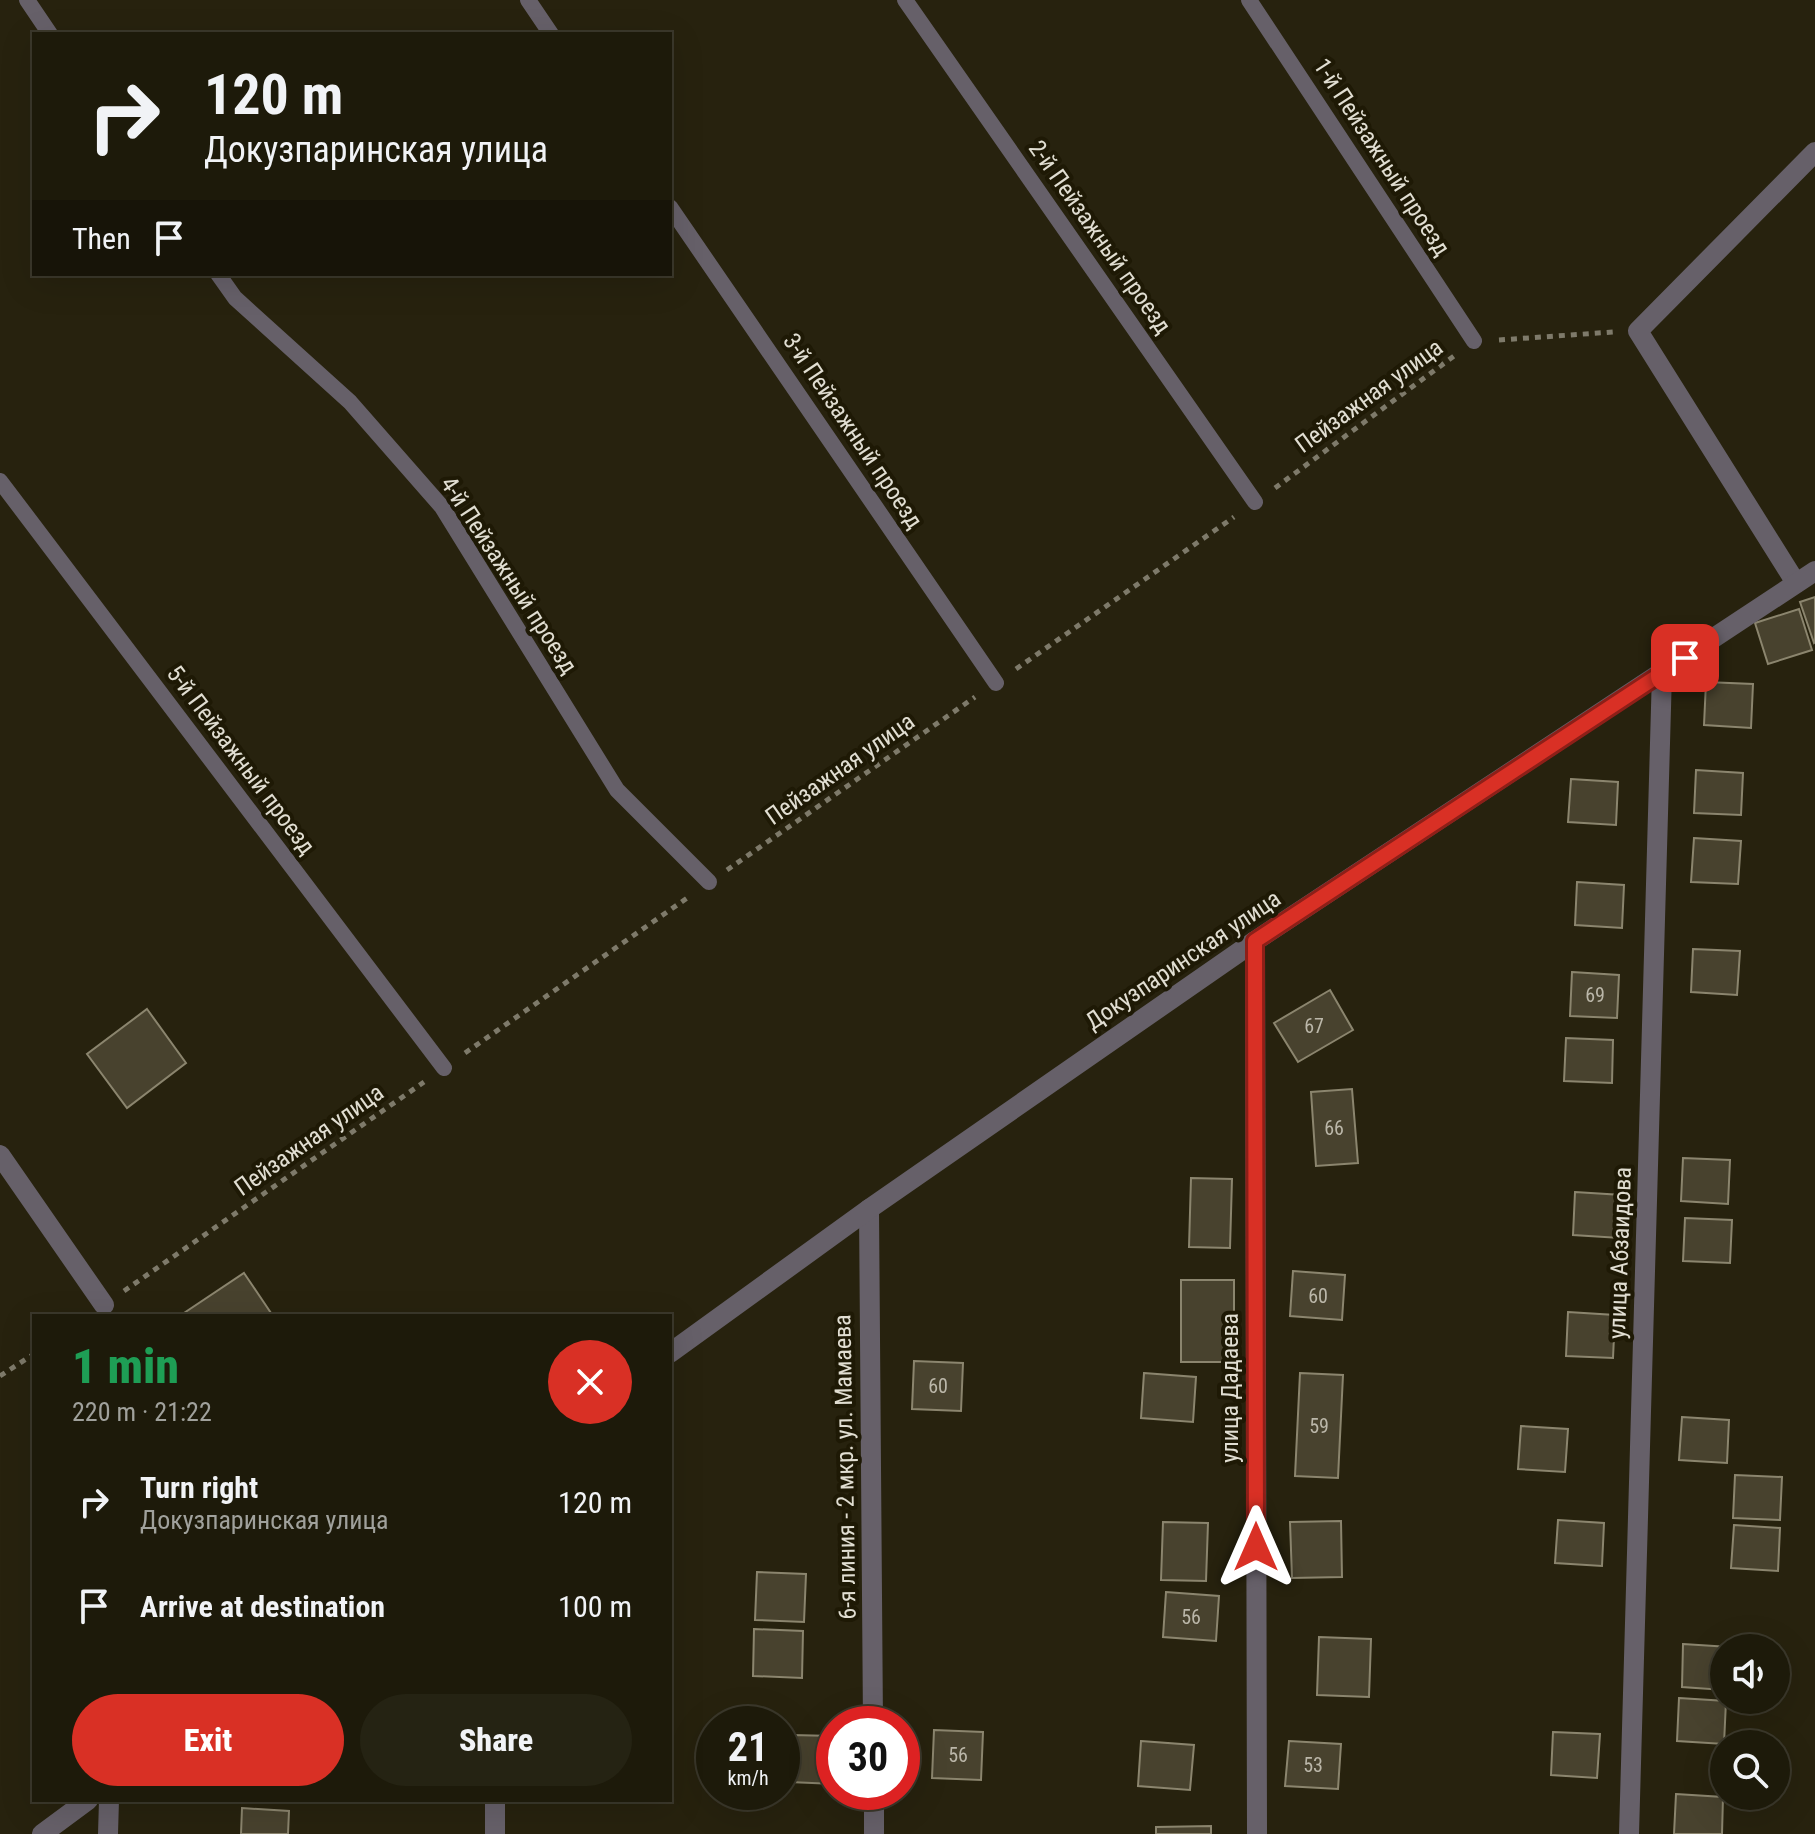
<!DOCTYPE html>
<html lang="en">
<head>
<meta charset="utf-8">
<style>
	:root { --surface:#1d1a0a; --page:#252313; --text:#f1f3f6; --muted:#a0a19c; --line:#3b382b; --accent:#d93025 }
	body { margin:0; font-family:"Roboto Condensed",sans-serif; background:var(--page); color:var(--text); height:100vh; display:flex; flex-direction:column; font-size:30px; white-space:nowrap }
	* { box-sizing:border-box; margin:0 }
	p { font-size:26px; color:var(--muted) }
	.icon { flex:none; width:44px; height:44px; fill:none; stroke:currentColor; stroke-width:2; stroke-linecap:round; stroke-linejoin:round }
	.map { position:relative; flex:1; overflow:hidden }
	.sheet { position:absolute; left:32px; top:1314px; width:640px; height:488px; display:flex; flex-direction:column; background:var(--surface); border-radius:0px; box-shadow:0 8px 32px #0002,0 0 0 2px var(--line) }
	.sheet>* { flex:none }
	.top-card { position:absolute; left:32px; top:32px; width:640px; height:244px; border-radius:0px; box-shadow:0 8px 32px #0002,0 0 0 2px var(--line); background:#1d1a0a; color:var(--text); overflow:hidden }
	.tools { position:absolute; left:1710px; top:1634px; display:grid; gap:16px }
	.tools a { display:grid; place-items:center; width:80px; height:80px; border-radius:50%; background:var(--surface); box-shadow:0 8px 32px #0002,0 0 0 2px var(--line); font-size:40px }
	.speed { position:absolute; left:696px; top:1706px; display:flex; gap:16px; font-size:40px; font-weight:700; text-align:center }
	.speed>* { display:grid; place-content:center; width:104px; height:104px; border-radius:50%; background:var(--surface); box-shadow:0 8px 32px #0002,0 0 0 2px var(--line); line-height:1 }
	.speed small { font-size:20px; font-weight:400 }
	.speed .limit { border:12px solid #d22; background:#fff; color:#111 }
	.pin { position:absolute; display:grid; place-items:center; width:68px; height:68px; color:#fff; margin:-34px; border-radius:16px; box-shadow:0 4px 12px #0006 }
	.me { position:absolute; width:88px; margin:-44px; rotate:0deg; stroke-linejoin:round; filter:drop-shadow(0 0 6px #0008) }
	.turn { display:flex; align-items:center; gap:28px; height:168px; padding:0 40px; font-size:36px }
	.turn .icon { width:104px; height:104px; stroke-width:2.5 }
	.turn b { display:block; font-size:56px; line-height:68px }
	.then { display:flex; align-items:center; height:76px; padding:0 40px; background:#0003; gap:16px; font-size:30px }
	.round { display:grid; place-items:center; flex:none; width:84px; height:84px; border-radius:42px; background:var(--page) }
	.summary { display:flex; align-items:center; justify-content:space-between; height:136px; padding:0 40px }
	h1 { font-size:48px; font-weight:800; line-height:60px; color:#1e9e55 }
	.cta { display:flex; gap:16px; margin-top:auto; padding:16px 40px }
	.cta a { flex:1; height:92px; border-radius:48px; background:var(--accent); color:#fff; font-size:32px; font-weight:800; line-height:92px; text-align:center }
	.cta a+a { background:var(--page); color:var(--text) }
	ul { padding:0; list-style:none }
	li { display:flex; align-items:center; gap:24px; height:104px; padding:0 40px }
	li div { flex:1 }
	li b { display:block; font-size:30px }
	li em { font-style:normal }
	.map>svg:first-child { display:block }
</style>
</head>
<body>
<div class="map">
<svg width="1815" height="1834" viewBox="0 0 1815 1834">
	<rect width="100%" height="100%" fill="#27220e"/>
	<g fill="#48422e" stroke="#8b856e" stroke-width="2">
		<path d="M1815,597V642L1814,643L1800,602Z"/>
		<path d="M1799,609L1812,650L1768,664L1755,623Z"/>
		<path d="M1706,682L1753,684L1751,728L1704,725Z"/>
		<path d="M1696,770L1743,773L1741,815L1694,813Z"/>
		<path d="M1571,779L1618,782L1616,825L1568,822Z"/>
		<path d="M1694,838L1741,841L1738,884L1691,882Z"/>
		<path d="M1577,882L1624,885L1622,928L1575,925Z"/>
		<path d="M1693,949L1740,951L1737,995L1691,992Z"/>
		<path d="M1572,972L1619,975L1617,1018L1570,1016Z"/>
		<path d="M1330,990L1353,1030L1298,1062L1274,1023Z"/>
		<path d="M147,1009L186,1063L127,1108L87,1054Z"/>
		<path d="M1566,1038L1613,1040L1612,1083L1564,1081Z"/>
		<path d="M1352,1089L1358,1163L1316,1166L1311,1092Z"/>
		<path d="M1683,1158L1730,1160L1728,1204L1681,1201Z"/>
		<path d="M1191,1178L1232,1179L1230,1248L1189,1247Z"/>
		<path d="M1575,1192L1622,1195L1620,1238L1573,1235Z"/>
		<path d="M1685,1218L1732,1220L1730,1263L1683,1261Z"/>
		<path d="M1293,1271L1345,1275L1342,1320L1290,1316Z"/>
		<path d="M244,1273L273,1316H181V1315Z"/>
		<rect x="1181" y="1280" width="53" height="82"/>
		<path d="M1568,1312L1615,1315L1613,1358L1566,1356Z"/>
		<path d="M914,1361L963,1363L961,1411L912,1409Z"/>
		<path d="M1144,1373L1196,1377L1193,1422L1141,1418Z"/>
		<path d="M1300,1373L1343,1375L1338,1478L1295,1476Z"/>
		<path d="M1682,1417L1729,1420L1727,1463L1679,1460Z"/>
		<path d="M1521,1426L1568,1429L1565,1472L1518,1469Z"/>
		<path d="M1735,1475L1782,1477L1780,1520L1733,1518Z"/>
		<path d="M1558,1520L1604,1523L1602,1566L1555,1563Z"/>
		<path d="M1341,1521L1342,1577L1292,1578L1290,1522Z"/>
		<path d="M1163,1522L1208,1523L1206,1581L1161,1580Z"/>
		<path d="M1734,1525L1780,1528L1778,1571L1731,1568Z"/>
		<path d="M757,1572L806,1574L804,1622L755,1620Z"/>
		<path d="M1166,1592L1219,1596L1216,1641L1163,1637Z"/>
		<path d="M754,1629L803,1631L802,1678L753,1676Z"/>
		<path d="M1319,1637L1371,1639L1369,1697L1317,1695Z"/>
		<path d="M1683,1644L1730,1647L1724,1648V1690L1682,1687Z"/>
		<path d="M1679,1698L1726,1701L1724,1744L1677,1741Z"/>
		<path d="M934,1730L983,1732L981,1780L932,1778Z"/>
		<path d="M1553,1732L1600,1734L1597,1778L1551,1775Z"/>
		<path d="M791,1735L834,1736V1784L790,1782Z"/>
		<path d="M1141,1741L1194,1745L1190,1790L1138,1786Z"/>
		<path d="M1289,1741L1341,1744L1338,1789L1285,1786Z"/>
		<path d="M1676,1794L1723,1797L1722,1834H1674Z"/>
		<path d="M242,1808L289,1811L288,1834H241Z"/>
		<path d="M1211,1826V1834H1156V1827Z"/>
	</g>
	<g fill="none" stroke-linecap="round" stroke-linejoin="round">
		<g stroke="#7e7a6a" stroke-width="5" stroke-dasharray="6 6" stroke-linecap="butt">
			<path d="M1499,340L1613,332"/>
			<path d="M1275,488L1454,356"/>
			<path d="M1016,669L1234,517"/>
			<path d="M727,870L975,697"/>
			<path d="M465,1053L690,896"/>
			<path d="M124,1291L424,1082"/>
			<path d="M0,1376L34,1354"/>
		</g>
		<g stroke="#666069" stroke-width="16">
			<path d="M27,0L50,34"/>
			<path d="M528,0L551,34"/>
			<path d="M905,0L1255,502"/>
			<path d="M1249,0L1474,341"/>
			<path d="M670,207L996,683"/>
			<path d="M218,274L235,298L350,402L442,507L617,790L709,882"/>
			<path d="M0,481L444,1068"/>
		</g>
		<g stroke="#666069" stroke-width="20">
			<path d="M1796,583L1638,331L1815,152"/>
			<path d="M1255,941L1257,1834"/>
			<path d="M0,1155L104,1305"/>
			<path d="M869,1209L873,1724"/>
			<path d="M670,1353L869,1209L1255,941L1815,571"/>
			<path d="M874,1792V1834"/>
			<path d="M495,1800V1834"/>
			<path d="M42,1834L88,1800"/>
			<path d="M108,1834L109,1800"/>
			<path d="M1629,1834L1662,673"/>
		</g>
	</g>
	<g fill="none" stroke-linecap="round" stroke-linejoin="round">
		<g stroke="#8d1f18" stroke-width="20">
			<path id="route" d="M1256,1547L1255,941L1685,658"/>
		</g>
		<use href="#route" stroke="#d93025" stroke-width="14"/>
	</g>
	<g text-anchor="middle" stroke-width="8" stroke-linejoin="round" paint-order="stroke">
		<g font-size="20" fill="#bbb7a9">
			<text x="1595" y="1002">69</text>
			<text x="1314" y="1033">67</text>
			<text x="1334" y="1135">66</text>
			<text x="1318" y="1303">60</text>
			<text x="938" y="1393">60</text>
			<text x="1319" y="1433">59</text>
			<text x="1191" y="1624">56</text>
			<text x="958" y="1762">56</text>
			<text x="1313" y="1772">53</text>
		</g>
		<g font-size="24" fill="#e1ded2" stroke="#1e1905">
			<text transform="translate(1382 157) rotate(57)" y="8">1-й Пейзажный проезд</text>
			<text transform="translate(1100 237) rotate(55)" y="8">2-й Пейзажный проезд</text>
			<text transform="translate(1369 396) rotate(-36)" y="8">Пейзажная улица</text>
			<text transform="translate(853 431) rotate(56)" y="8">3-й Пейзажный проезд</text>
			<text transform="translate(509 575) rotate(57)" y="8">4-й Пейзажный проезд</text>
			<text transform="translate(241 760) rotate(53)" y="8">5-й Пейзажный проезд</text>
			<text transform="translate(840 769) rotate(-35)" y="8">Пейзажная улица</text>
			<text transform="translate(1183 960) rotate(-34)" y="8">Докузпаринская улица</text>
			<text transform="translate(309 1140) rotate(-35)" y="8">Пейзажная улица</text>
			<text transform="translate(1620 1253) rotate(-88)" y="8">улица Абзаидова</text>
			<text transform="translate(1230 1388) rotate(-90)" y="8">улица Дадаева</text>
			<text transform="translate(845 1467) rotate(-91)" y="8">6-я линия - 2 мкр. ул. Мамаева</text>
		</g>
	</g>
</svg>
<div class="tools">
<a><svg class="icon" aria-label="sound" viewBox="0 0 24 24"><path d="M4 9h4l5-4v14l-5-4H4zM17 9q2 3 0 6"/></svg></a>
<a><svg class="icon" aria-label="search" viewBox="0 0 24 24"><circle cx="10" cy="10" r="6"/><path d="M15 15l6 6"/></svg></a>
</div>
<div class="speed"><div>21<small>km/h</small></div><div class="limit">30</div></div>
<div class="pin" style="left:1685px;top:658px;background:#d93025"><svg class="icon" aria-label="arrive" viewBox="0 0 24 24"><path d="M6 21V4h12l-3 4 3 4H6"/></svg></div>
<svg class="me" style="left:1256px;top:1547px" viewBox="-20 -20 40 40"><path d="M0-17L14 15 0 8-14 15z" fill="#d93025" stroke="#fff" stroke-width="4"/></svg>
<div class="top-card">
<div class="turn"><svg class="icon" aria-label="right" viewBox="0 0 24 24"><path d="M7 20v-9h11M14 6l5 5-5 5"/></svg><div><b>120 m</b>Докузпаринская улица</div></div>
<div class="then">Then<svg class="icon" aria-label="arrive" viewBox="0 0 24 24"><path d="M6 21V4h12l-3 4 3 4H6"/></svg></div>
</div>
<section class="sheet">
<div class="summary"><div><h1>1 min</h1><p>220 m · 21:22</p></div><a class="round" style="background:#d93025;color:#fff"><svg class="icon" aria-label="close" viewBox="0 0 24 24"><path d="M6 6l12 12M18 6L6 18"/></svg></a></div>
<ul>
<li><svg class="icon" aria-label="right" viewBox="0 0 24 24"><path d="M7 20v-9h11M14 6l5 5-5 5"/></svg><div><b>Turn right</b><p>Докузпаринская улица</p></div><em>120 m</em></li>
<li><svg class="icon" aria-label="arrive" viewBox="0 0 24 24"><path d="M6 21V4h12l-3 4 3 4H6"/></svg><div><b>Arrive at destination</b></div><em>100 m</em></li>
</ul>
<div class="cta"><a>Exit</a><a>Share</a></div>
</section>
</div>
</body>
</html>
